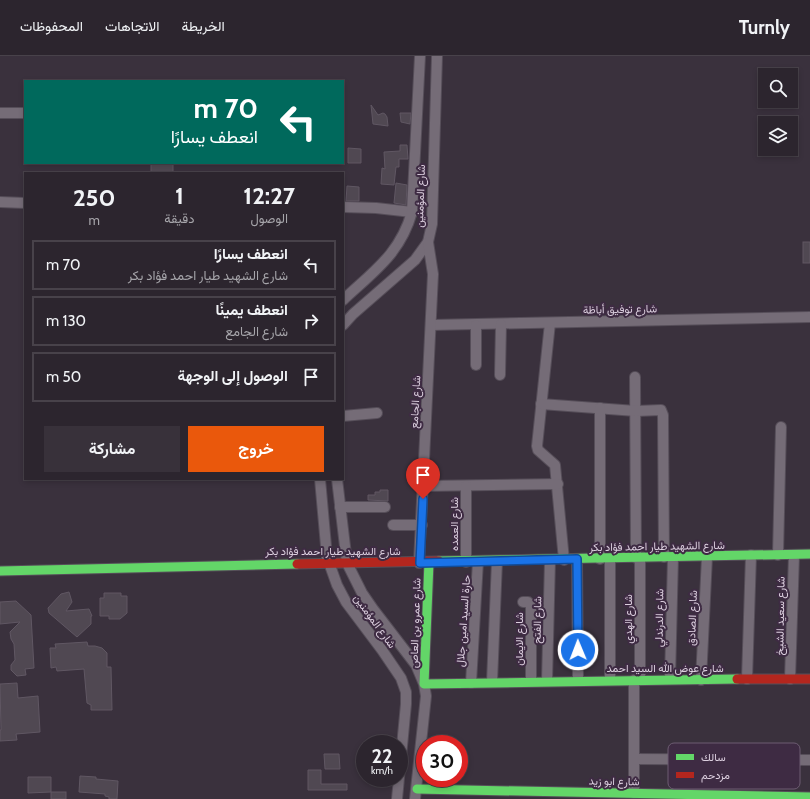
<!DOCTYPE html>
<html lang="ar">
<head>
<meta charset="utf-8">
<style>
	:root { --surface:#2c252e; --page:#38313a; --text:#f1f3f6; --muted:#a6a5aa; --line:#48424a; --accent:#ea580c }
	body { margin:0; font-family:Cabin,Vazirmatn,sans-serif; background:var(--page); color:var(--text); direction:rtl; height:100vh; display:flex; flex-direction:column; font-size:15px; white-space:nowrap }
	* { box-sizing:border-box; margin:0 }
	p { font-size:13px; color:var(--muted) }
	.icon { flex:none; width:22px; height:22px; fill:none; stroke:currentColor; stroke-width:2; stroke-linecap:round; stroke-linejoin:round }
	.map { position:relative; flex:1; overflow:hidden; direction:ltr }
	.side { position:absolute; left:24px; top:116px; width:320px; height:308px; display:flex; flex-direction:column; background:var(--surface); border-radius:0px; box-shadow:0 2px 6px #0003,0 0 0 1px var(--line); direction:rtl }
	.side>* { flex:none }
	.top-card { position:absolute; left:24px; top:24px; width:320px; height:84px; border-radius:0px; box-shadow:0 2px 6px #0003,0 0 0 1px var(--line); direction:rtl; background:#00695c; color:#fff; overflow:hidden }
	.buttons { position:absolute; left:758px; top:12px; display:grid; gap:8px }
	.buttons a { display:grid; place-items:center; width:40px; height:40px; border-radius:0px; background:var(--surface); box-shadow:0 2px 6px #0003,0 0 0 1px var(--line); font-size:20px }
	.speed { position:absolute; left:356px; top:679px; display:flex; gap:8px; font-size:20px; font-weight:700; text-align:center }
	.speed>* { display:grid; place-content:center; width:52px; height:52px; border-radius:50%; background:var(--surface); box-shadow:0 2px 6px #0003,0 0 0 1px var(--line); line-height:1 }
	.speed small { font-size:10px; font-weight:400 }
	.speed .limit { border:6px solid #d22; background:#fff; color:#111 }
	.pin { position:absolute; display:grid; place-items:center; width:34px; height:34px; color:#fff; margin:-41px -17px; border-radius:50% 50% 50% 0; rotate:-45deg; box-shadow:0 0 4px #0007 }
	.pin .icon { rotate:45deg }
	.me { position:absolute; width:44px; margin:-22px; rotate:359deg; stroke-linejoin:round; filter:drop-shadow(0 0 3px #0008) }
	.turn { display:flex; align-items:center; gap:14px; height:84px; padding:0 20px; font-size:18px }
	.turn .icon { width:52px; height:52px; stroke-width:2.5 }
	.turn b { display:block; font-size:28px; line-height:34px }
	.eta { display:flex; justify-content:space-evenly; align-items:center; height:68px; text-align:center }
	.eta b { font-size:24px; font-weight:700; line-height:28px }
	.button { display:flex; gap:8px; margin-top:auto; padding:8px 20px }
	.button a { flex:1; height:46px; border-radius:0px; background:var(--accent); color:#fff; font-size:16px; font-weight:700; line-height:46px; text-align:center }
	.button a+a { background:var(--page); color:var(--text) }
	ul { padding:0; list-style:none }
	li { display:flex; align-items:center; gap:12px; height:50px; margin:0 8px 6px; padding:0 12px; border:2px solid var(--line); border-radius:0px }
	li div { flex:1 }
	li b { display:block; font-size:15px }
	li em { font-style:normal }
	header { display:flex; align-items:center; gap:24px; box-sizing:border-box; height:56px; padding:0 20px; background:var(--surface); border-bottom:1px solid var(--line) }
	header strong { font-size:19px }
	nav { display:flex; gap:22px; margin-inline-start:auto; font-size:14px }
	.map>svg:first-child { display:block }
</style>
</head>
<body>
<header>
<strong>Turnly</strong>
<nav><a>الخريطة</a><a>الاتجاهات</a><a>المحفوظات</a></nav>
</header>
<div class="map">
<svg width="810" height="743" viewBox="0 0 810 743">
	<rect width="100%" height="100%" fill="#3a313d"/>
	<g fill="#504852" stroke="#605763">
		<path d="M371,49L378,59L383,57L385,58L387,61L388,70L373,68Z"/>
		<path d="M400,57H411L410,68L401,66Z"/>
		<path d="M400,89H407L408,103H399V111H396L394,129L381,128L382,112L385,113L384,96L400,95Z"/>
		<path d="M348,92L361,93V107H348Z"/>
		<rect x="151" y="108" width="22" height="9"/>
		<path d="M396,127L407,129L406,149L394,147Z"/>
		<path d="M347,130L359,131V145H346Z"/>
		<rect x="803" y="186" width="7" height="21"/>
		<path d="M380,434H388V445L368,444V439H375V436H380Z"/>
		<path d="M69,536L72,546L66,555L89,553L92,560H91V568L77,581L49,557L48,552L61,538Z"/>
		<path d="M104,537H121V540H127V557L120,563H109V560H100V542H104Z"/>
		<path d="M16,545L31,559L34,612L25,613L26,619L17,620L11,614V609L15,604L14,588L11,583L10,576L20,566L0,568V546Z"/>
		<path d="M87,586L88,590H95L102,592L107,597V611H111L112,654H91V649L87,647L84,613L57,615L56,611L51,612L50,592H56L55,588Z"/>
		<path d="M17,627L18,642L38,640L40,676L16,678L17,684L0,685V674H1L0,628Z"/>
		<path d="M324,698H339L340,713H325Z"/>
		<path d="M308,714H321V728H347V734H308Z"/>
		<path d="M80,720L96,721V723L118,725L117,743H109V741L105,740V738L79,736Z"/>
		<path d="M28,721H51V736L28,737Z"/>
		<rect x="51" y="736" width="15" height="7"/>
	</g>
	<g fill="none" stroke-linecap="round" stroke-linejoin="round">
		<g stroke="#564e59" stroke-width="12">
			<g id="street">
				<path d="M0,57H25"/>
				<path d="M0,146L25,147"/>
				<path d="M343,151L376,152L412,156"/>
				<path d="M343,244C374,215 400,198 412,156L420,0"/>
				<path d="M550,267L537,390L538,394L555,409L564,504"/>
				<path d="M343,269L353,258L415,204L428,186L432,168L437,0"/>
				<path d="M431,269L810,261"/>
				<path d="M476,309V269"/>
				<path d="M500,319L501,268"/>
				<path d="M635,321L636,502"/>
				<path d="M541,348L636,355L661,354L663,359L664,501"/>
				<path d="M600,352V503"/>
				<path d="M343,360L377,357"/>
				<path d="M320,423L327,501L337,529L346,546L382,594L401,622L406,636V648L397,743"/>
				<path d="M337,423L347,507L362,537L373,553L416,609L424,628L426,640L415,743"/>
				<path d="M423,430L558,428"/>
				<path d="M466,430V506"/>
				<path d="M340,451H385"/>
				<path d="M393,469H422"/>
				<path d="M778,499L781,371"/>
				<path d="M577,503L578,624"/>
				<path d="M610,503V624"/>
				<path d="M419,507L433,218L428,186"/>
				<path d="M523,546H528L531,550V625"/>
				<path d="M670,623L673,501"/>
				<path d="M747,623L751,499"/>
				<path d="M790,623L794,499"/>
				<path d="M640,624V502"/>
				<path d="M701,624L707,501"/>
				<path d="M547,625L550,504"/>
				<path d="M492,626L497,505"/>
				<path d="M471,627L478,505"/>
				<path d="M635,703L810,704"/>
				<path d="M634,737V624"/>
			</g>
		</g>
		<g stroke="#564e59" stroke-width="11">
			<g id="fast">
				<path d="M439,505L810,498"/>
				<path d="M429,506L424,628L737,623"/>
				<path d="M0,515L297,508"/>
				<path d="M417,733L810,741"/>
			</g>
		</g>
		<g stroke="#564e59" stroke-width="11">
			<g id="jam">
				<path d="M297,508L439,505"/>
				<path d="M737,623H810"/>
			</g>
		</g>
		<use href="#street" stroke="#756c77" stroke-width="10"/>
		<use href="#fast" stroke="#63d668" stroke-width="9"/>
		<use href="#jam" stroke="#b3261e" stroke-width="9"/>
	</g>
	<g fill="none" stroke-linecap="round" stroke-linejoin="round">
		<g stroke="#114b97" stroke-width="10">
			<path id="route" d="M423,443L420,507L577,503L578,594"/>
		</g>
		<use href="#route" stroke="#1a73e8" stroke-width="7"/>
	</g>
	<g text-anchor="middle" stroke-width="4" stroke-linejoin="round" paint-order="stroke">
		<g font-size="11" fill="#dccfdf" stroke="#3e2b43">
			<text transform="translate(420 140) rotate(-88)" y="4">شارع المؤمنين</text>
			<text transform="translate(620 253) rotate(-1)" y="4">شارع توفيق أباظة</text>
			<text transform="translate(415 346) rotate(-87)" y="4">شارع الجامع</text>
			<text transform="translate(454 468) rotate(-90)" y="4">شارع العمده</text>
			<text transform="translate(657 490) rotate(-1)" y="4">شارع الشهيد طيار احمد فؤاد بكر</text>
			<text x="333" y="499">شارع الشهيد طيار احمد فؤاد بكر</text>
			<text transform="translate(780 560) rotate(-89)" y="4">شارع سعيد الشيخ</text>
			<text transform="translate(659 562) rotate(-89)" y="4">شارع الدرندلي</text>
			<text transform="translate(692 562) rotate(-88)" y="4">شارع الصادق</text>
			<text transform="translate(628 563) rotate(-90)" y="4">شارع الهدي</text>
			<text transform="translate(537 564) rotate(-89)" y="4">شارع الفتح</text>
			<text transform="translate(375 565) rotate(54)" y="4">شارع المؤمنين</text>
			<text transform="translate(463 565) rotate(-86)" y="4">حارة السيد امين جلال</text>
			<text transform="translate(415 567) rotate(-88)" y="4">شارع عمرو بن العاص</text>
			<text transform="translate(519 583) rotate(-90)" y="4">شارع الايمان</text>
			<text x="665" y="616">شارع عوض الله السيد احمد</text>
			<text transform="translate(614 725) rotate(1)" y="4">شارع ابو زيد</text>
		</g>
	</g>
	<rect x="668" y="687" width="132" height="46" rx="6" fill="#3e2b43" stroke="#6d5c72" stroke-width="1"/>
	<rect x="676" y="698" width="18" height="6" fill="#63d668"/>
	<rect x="676" y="716" width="18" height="6" fill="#b3261e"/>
	<g font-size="11" fill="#dccfdf">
		<text x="701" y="705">سالك</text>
		<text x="701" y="723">مزدحم</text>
	</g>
</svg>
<div class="buttons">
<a><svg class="icon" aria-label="search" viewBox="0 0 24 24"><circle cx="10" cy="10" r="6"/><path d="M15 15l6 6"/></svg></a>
<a><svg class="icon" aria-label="layers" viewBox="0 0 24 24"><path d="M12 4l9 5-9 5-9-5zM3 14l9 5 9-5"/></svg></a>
</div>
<div class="speed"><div>22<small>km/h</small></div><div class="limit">30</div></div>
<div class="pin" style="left:423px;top:443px;background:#d93025"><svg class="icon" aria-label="arrive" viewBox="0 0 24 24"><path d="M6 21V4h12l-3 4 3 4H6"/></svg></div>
<svg class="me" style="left:578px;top:594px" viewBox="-20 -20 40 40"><circle r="17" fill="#1a73e8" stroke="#fff" stroke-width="3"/><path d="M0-11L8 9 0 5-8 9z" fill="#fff"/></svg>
<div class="top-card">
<div class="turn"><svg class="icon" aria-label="left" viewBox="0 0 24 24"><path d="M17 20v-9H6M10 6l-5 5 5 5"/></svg><div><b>70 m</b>انعطف يسارًا</div></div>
</div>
<section class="side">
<div class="eta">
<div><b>12:27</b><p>الوصول</p></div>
<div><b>1</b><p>دقيقة</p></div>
<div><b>250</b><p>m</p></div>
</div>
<ul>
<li><svg class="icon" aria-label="left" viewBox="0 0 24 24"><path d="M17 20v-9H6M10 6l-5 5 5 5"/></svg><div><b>انعطف يسارًا</b><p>شارع الشهيد طيار احمد فؤاد بكر</p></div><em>70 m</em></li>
<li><svg class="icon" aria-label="right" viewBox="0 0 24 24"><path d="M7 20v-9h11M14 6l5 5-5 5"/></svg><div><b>انعطف يمينًا</b><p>شارع الجامع</p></div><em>130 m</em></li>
<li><svg class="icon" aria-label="arrive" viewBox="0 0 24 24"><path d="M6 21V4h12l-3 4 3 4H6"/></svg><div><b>الوصول إلى الوجهة</b></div><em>50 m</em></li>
</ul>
<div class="button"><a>خروج</a><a>مشاركة</a></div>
</section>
</div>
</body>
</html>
